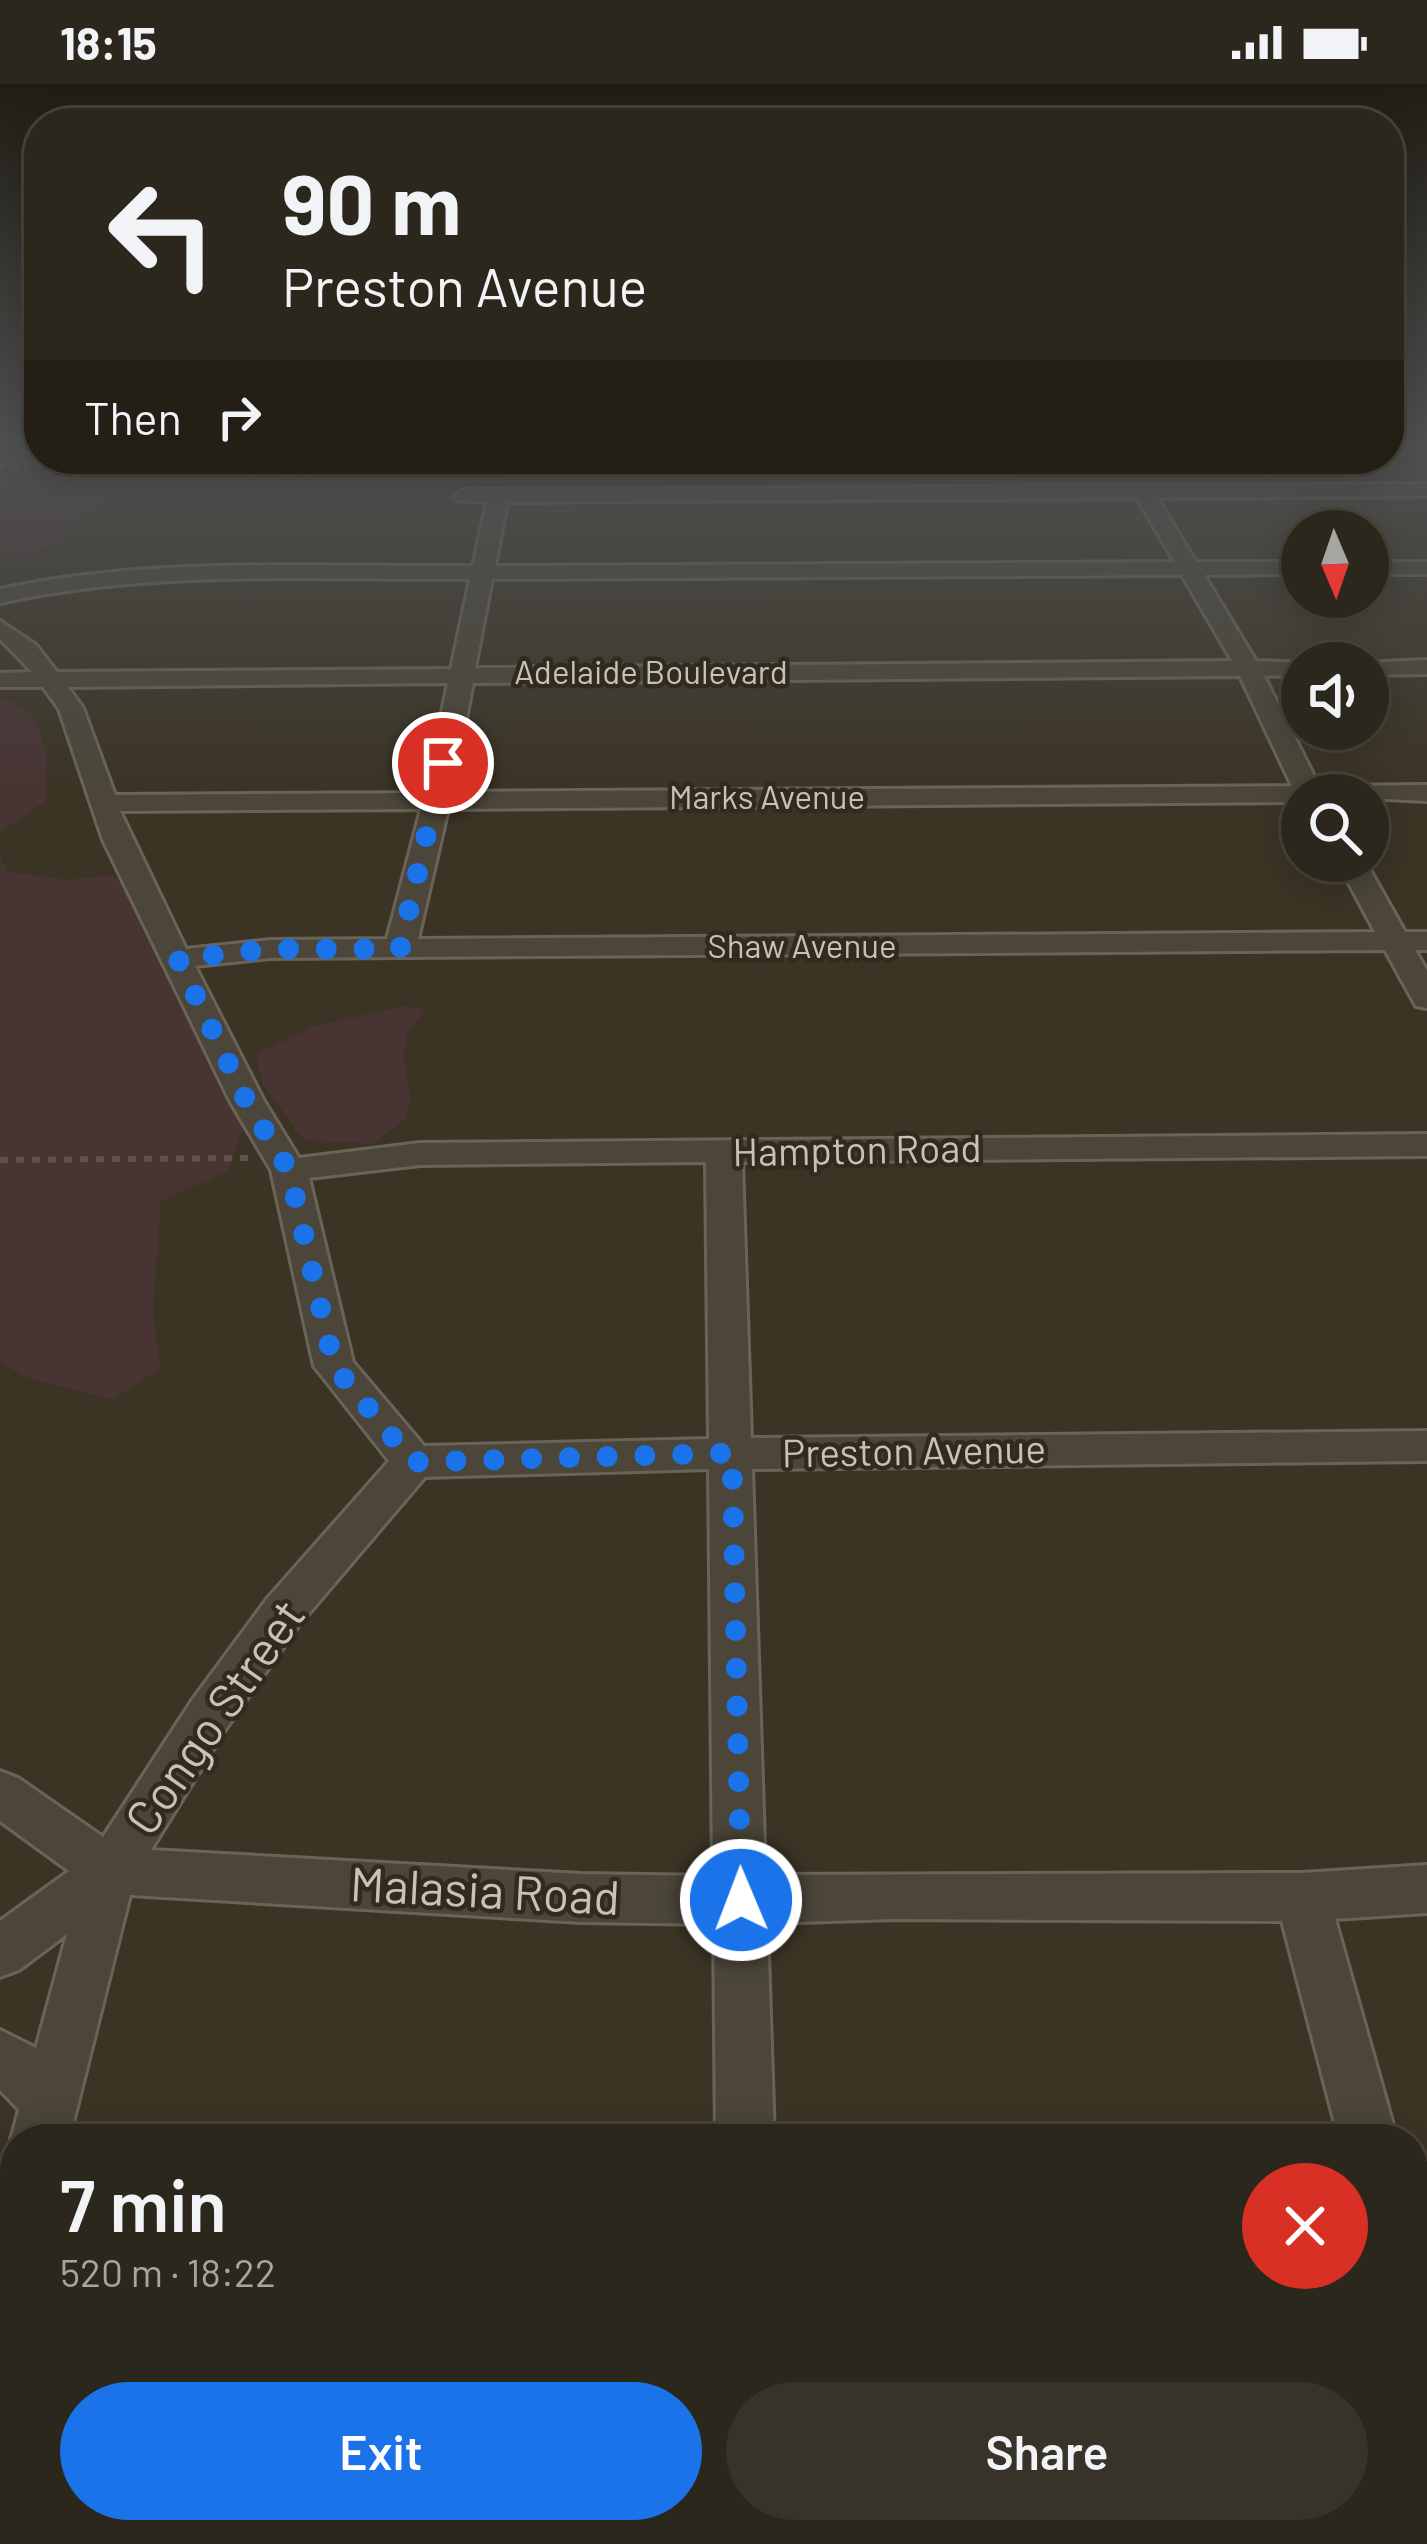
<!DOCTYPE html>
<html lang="en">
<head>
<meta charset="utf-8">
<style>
	:root { --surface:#2c271c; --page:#383329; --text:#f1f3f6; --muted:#a6a5a3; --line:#48443b; --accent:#1a73e8 }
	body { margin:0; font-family:Barlow,sans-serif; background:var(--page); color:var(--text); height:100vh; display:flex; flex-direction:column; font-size:45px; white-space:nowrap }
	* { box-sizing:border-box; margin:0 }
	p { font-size:39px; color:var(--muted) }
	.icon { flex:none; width:66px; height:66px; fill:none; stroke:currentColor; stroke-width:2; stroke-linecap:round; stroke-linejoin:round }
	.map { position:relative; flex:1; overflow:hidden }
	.sheet { position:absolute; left:0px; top:2040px; width:1428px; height:420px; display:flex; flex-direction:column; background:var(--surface); border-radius:48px 48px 0 0; box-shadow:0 6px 30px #0003,0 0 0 3px var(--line) }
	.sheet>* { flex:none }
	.hud { position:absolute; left:24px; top:24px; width:1380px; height:366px; border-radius:48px; box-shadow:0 6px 30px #0003,0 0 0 3px var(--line); background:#2c271c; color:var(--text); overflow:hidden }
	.needle { width:78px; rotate:178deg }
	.fabs { position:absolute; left:1281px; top:426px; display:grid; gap:24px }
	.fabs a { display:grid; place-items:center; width:108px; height:108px; border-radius:50%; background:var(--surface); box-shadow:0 6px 30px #0003,0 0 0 3px var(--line); font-size:60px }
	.pin { position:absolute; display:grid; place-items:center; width:102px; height:102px; color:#fff; margin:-51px; border:6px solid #fff; border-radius:50%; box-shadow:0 3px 12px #0007 }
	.me { position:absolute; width:132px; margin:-66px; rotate:359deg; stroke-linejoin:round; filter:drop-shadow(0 0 9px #0008) }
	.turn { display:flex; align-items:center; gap:42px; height:252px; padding:0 60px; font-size:54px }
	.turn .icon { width:156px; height:156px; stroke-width:2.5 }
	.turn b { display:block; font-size:84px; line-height:102px }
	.then { display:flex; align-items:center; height:114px; padding:0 60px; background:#0003; gap:24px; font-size:45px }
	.round { display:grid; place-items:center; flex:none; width:126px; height:126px; border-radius:63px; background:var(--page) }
	.overview { display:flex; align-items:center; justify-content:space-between; height:204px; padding:0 60px }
	h1 { font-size:72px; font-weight:600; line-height:90px }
	.cta { display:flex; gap:24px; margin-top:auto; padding:24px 60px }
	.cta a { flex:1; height:138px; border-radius:72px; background:var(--accent); color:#fff; font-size:48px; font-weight:600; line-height:138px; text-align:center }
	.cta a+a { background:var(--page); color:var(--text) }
	.status { display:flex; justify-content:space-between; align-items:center; height:84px; padding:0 60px; background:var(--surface); direction:ltr }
	.status svg { height:33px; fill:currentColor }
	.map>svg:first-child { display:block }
</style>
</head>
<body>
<div class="status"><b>18:15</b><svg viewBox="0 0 49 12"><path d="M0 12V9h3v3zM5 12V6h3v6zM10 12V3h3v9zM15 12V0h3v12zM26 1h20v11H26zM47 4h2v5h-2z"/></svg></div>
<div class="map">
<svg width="1427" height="2460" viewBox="0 0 1427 2460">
	<rect width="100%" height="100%" fill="#3b3425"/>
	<g fill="#473433">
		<path d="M394,375H883L865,385L798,376L643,381L575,393L433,390L248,396L107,417L66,441L55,460L21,474L0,467V395Z"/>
		<path d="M0,614C48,624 49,676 46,717L0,748Z"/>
		<path d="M0,772L7,788L67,796L111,791L128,801L243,1044L228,1087L161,1117L153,1227L160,1284L112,1316L29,1294L0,1279Z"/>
		<path d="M402,922L426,925L407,950L404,973L411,1016L404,1036L373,1060L304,1056L262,999L256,970L312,943Z"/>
	</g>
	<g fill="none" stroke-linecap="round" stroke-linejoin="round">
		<g stroke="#696457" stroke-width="6">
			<g id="street">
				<path d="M1427,400V412L1157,414L1196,478H1302V490L1204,491L1256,577L1310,579H1302V591L1264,592L1319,702L1427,701V717L1302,711V718L448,725L418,855L1375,848L1337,777H1365L1405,848H1427V866H1415L1427,887V924L1416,922L1385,866L270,874L195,882L264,1017L299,1074L420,1059L1427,1050V1072L742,1078L751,1354L1427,1347V1377L752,1385L765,1791L1302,1789L1427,1781V1829L1335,1835L1397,2055H1339L1282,1837L894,1835L767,1839L774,2055H716L714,1840L581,1838L130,1811L69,2055H15V2065L11,2055L19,2026L0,2006V1946L36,1964L67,1850L19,1886L0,1893V1837L69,1787L0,1737V1687L18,1694L103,1753L193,1615L267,1515L389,1377L314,1282L271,1086L230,1017L103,756L59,625L43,603H0V589L32,588L0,555V537L36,561L57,588L451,585L470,495C314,496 154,485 0,519V505C155,472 315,483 473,482L487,418L457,416L454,412L464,406ZM1137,414L1175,478L495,482L507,418ZM1182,491L1232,577L475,584L492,495ZM1240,592L1292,702L452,708L473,599ZM448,599L425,709L115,711L83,624L68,603ZM421,725L387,855L270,856L186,865L120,727ZM706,1078L709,1355L424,1362L353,1278L309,1094L420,1081ZM709,1385L713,1792L581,1790L151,1766L227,1643L299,1541L425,1393Z"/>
				<rect x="1368" y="478" width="59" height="12"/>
				<path d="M1427,576V590L1368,591V579H1360Z"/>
				<path d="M15,2122V2235L0,2241V2128Z"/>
				<path d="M1413,2189L1427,2195V2304L1413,2298Z"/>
				<path d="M719,2445H787L788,2460H720Z"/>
			</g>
		</g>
		<path stroke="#60514c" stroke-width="6" stroke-dasharray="8 8" stroke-linecap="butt" d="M0,1076L248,1074"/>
		<use href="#street" fill="#4b4639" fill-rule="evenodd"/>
		<path stroke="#726b5b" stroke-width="4.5" stroke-dasharray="6 6" stroke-linecap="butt" d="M0,382L137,375"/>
	</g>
	<linearGradient id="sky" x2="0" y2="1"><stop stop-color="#201d14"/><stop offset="0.51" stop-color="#4f5051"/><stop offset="1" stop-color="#4f5051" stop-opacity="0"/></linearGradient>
	<rect width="1427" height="706" fill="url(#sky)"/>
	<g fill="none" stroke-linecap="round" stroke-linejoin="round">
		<path stroke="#1a73e8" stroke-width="21" stroke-dasharray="0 37.8" d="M443,679L400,865H270L178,875L247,1018L289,1086L334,1282L413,1378L732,1369L741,1816"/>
	</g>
	<g text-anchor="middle" stroke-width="9" stroke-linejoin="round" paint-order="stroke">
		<g font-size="33" fill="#c7c2b5" stroke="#302b1e">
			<text x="651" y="600">Adelaide Boulevard</text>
			<text x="767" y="725">Marks Avenue</text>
			<text x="802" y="874">Shaw Avenue</text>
		</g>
		<g font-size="39" fill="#c7c2b5" stroke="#302b1e">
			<text transform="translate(857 1066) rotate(-1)" y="14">Hampton Road</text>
			<text transform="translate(914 1367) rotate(-1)" y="14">Preston Avenue</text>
		</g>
		<g font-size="48" fill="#c7c2b5" stroke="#302b1e">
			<text transform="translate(215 1633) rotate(-55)" y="17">Congo Street</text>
			<text transform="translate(485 1807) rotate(3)" y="17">Malasia Road</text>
		</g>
	</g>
</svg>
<div class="fabs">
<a><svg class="needle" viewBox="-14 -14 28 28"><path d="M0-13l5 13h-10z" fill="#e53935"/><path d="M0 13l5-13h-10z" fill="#a6a5a3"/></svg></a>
<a><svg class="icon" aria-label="sound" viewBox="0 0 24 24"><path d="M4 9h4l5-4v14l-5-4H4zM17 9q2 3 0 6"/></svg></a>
<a><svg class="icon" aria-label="search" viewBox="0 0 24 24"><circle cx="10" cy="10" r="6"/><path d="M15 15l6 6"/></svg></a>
</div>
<div class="pin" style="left:443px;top:679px;background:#d93025"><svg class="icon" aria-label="arrive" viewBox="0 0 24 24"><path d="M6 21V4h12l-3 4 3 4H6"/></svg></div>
<svg class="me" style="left:741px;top:1816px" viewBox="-20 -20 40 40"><circle r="17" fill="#1a73e8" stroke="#fff" stroke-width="3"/><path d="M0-11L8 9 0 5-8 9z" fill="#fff"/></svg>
<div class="hud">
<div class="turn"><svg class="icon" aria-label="left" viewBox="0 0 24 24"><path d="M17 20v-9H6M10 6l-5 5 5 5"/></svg><div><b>90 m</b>Preston Avenue</div></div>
<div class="then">Then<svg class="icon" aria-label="right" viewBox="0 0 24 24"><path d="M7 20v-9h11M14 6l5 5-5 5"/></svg></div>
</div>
<section class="sheet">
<div class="overview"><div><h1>7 min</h1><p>520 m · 18:22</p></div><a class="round" style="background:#d93025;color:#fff"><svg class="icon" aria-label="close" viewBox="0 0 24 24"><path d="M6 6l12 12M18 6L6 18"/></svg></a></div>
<div class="cta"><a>Exit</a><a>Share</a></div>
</section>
</div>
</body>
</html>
